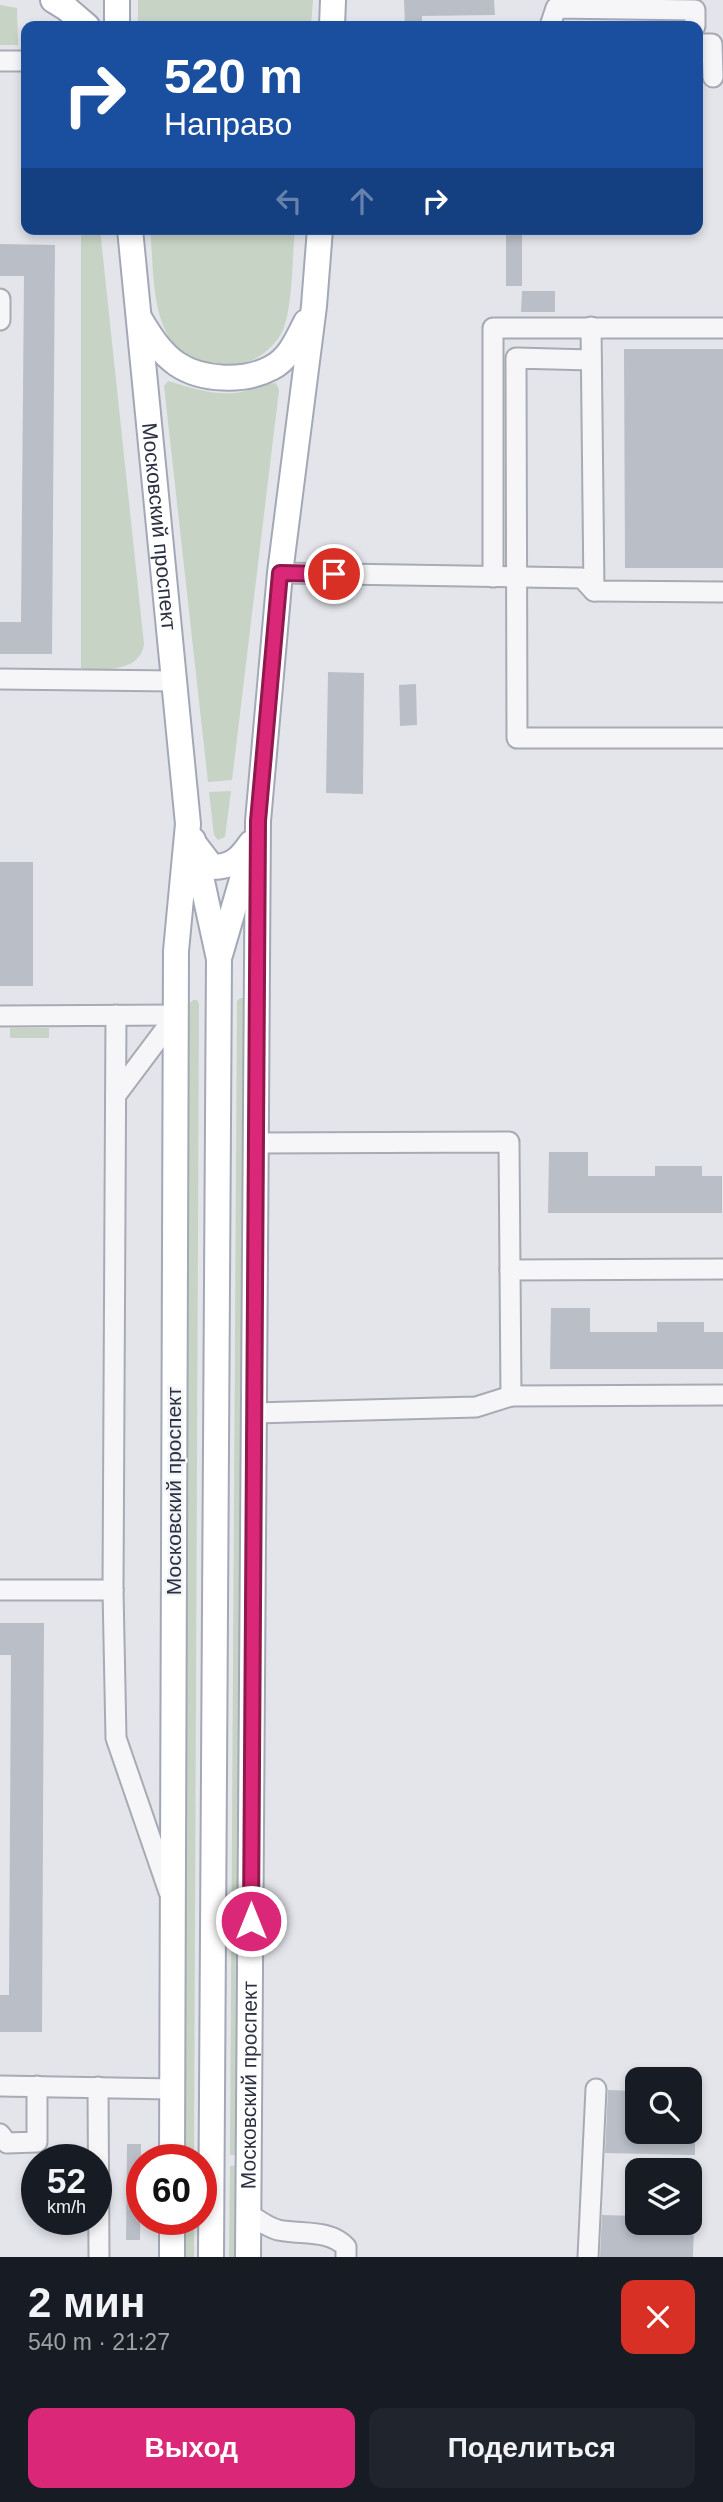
<!DOCTYPE html>
<html lang="ru">
<head>
<meta charset="utf-8">
<style>
	:root { --surface:#171b24; --page:#20242c; --text:#f1f3f6; --muted:#9ea1a6; --accent:#db2777 }
	body { margin:0; font-family:Helvetica,sans-serif; background:var(--page); color:var(--text); height:100vh; display:flex; flex-direction:column; font-size:26px; white-space:nowrap }
	* { box-sizing:border-box; margin:0 }
	p { font-size:23px; color:var(--muted) }
	.icon { flex:none; width:38px; height:38px; fill:none; stroke:currentColor; stroke-width:2; stroke-linecap:round; stroke-linejoin:round }
	.map { position:relative; height:2257px; overflow:hidden }
	.side { display:flex; flex-direction:column; background:var(--surface); flex:1 }
	.side>* { flex:none }
	.guide { position:absolute; left:21px; top:21px; width:682px; height:214px; border-radius:14px; box-shadow:0 4px 10px #0003; background:#1a4fa0; color:#fff; overflow:hidden }
	.fabs { position:absolute; left:625px; top:2067px; display:grid; gap:14px }
	.fabs a { display:grid; place-items:center; width:77px; height:77px; border-radius:14px; background:var(--surface); box-shadow:0 4px 10px #0003; font-size:35px }
	.speed { position:absolute; left:21px; top:2144px; display:flex; gap:14px; font-size:35px; font-weight:700; text-align:center }
	.speed>* { display:grid; place-content:center; width:91px; height:91px; border-radius:50%; background:var(--surface); box-shadow:0 4px 10px #0003; line-height:1 }
	.speed small { font-size:18px; font-weight:400 }
	.speed .limit { border:10px solid #d22; background:#fff; color:#111 }
	.pin { position:absolute; display:grid; place-items:center; width:60px; height:60px; color:#fff; margin:-30px; border:4px solid #fff; border-radius:50%; box-shadow:0 2px 7px #0007 }
	.me { position:absolute; width:77px; margin:-38px; rotate:0deg; stroke-linejoin:round; filter:drop-shadow(0 0 5px #0008) }
	.turn { display:flex; align-items:center; gap:24px; height:147px; padding:0 28px; font-size:32px }
	.turn .icon { width:91px; height:91px; stroke-width:2.5 }
	.turn b { display:block; font-size:49px; line-height:60px }
	.lanes { display:flex; align-items:center; height:66px; padding:0 28px; background:#0003; justify-content:center; gap:35px; direction:ltr }
	.lanes .off { opacity:.35 }
	.round { display:grid; place-items:center; flex:none; width:74px; height:74px; border-radius:14px; background:var(--page) }
	.headline { display:flex; align-items:center; justify-content:space-between; height:119px; padding:0 28px }
	h1 { font-size:42px; font-weight:700; line-height:52px }
	.primary-button { display:flex; gap:14px; margin-top:auto; padding:14px 28px }
	.primary-button a { flex:1; height:80px; border-radius:14px; background:var(--accent); color:#fff; font-size:28px; font-weight:700; line-height:80px; text-align:center }
	.primary-button a+a { background:var(--page); color:var(--text) }
	.map>svg:first-child { display:block }
</style>
</head>
<body>
<div class="map">
<svg width="723" height="2257" viewBox="0 0 723 2257">
	<rect width="100%" height="100%" fill="#e3e5ea"/>
	<g fill="#c7d4c5">
		<path d="M138,0H313L311,26H138Z"/>
		<path d="M0,5L17,8L18,45H0Z"/>
		<path d="M81,229H100L144,644C140,673 103,669 81,670Z"/>
		<path d="M150,229H295C292,257 293,305 283,330C274,349 258,359 239,366C227,370 209,367 197,362C148,340 155,275 150,229Z"/>
		<path d="M168,381C189,387 211,395 233,393C248,392 262,384 276,383L279,390L232,780L208,782L164,386Z"/>
		<path d="M231,791L225,837L218,840L214,835L209,792Z"/>
		<path d="M240,998H243L246,1001L240,2155H230L237,1001Z"/>
		<path d="M193,1000H197L199,1004L194,2157H183L189,1004Z"/>
		<rect x="10" y="1028" width="39" height="10"/>
		<path d="M239,2165V2257H229L230,2166Z"/>
		<rect x="183" y="2219" width="11" height="38"/>
	</g>
	<g fill="#babec7">
		<path d="M404,0H494L495,15L422,16V25L405,26Z"/>
		<rect x="506" y="229" width="16" height="57"/>
		<path d="M0,244L55,245L52,654H0V622H21L24,276H0Z"/>
		<path d="M522,291H555V312H521Z"/>
		<path d="M624,349H723V568H625Z"/>
		<path d="M328,672L364,673L363,794L326,793Z"/>
		<path d="M416,684L417,725L400,726L399,685Z"/>
		<rect x="0" y="862" width="33" height="124"/>
		<path d="M549,1152H588V1176H655V1166H702V1176H722V1213H548Z"/>
		<path d="M551,1308H590V1332H657V1322H704V1332H723V1369H550Z"/>
		<path d="M0,1623H44L42,2032H0V1995H9L11,1655H0Z"/>
		<path d="M608,2090L637,2091V2132H695V2155L605,2153Z"/>
		<path d="M127,2144H141L140,2240H126Z"/>
		<path d="M602,2215L637,2216V2222H694L693,2257H600Z"/>
	</g>
	<g fill="none" stroke-linecap="round" stroke-linejoin="round">
		<g stroke="#a8abb4" stroke-width="23">
			<g id="minor">
				<path d="M550,26L556,8L695,10V26"/>
				<path d="M698,44H712L713,77"/>
				<path d="M0,61H26"/>
				<path d="M0,299V320"/>
				<path d="M591,327L594,591"/>
				<path d="M591,360L516,358L517,738H723"/>
				<path d="M280,573L582,578L594,591L723,592"/>
				<path d="M493,577V328H723"/>
				<path d="M0,679L173,681"/>
				<path d="M116,1015L113,1590L116,1738L169,1892"/>
				<path d="M0,1016L176,1015"/>
				<path d="M116,1095L176,1015"/>
				<path d="M256,1143L509,1142L511,1396L723,1395"/>
				<path d="M510,1270L723,1269"/>
				<path d="M254,1413L476,1407L511,1396"/>
				<path d="M0,1590H113"/>
				<path d="M0,2086L172,2089"/>
				<path d="M98,2087L99,2257"/>
				<path d="M0,2134L7,2143L37,2142V2086"/>
				<path d="M249,2214C258,2220 267,2227 278,2230C302,2235 329,2229 346,2247V2257"/>
				<path d="M588,2257L596,2089"/>
			</g>
		</g>
		<g stroke="#a3a8b6" stroke-width="28">
			<g id="major">
				<path d="M53,0L66,8L87,26"/>
				<path d="M117,26V0"/>
				<path d="M332,26L333,0"/>
				<path id="s1" d="M130,229L188,824L176,951L172,2160"/>
				<path d="M140,319C150,336 161,353 177,364C202,381 245,382 271,368C289,359 297,340 306,322"/>
				<path d="M193,840L219,959L211,2257"/>
				<path d="M196,846L212,867C232,867 240,859 251,843"/>
				<path d="M220,955L250,852"/>
				<path d="M172,2219V2257"/>
				<path id="s2" d="M248,2257L258,821L280,573L314,306L320,229"/>
			</g>
		</g>
		<use href="#minor" stroke="#f6f6f9" stroke-width="19"/>
		<use href="#major" stroke="#fff" stroke-width="24"/>
	</g>
	<g fill="none" stroke-linecap="round" stroke-linejoin="round">
		<g stroke="#8e194d" stroke-width="18">
			<path id="route" d="M251,1921L258,821L280,573L334,574"/>
		</g>
		<use href="#route" stroke="#db2777" stroke-width="12"/>
	</g>
	<g text-anchor="middle" stroke-width="5" stroke-linejoin="round" paint-order="stroke">
		<g font-size="21" fill="#2c3142" stroke="#f3f4f8">
			<text dy="7" stroke="none"><textPath href="#s1" startOffset="299">Московский проспект</textPath></text>
			<text transform="translate(174 1491) rotate(-90)" y="7">Московский проспект</text>
			<text dy="7" stroke="none"><textPath href="#s2" startOffset="172">Московский проспект</textPath></text>
		</g>
	</g>
</svg>
<div class="fabs">
<a><svg class="icon" aria-label="search" viewBox="0 0 24 24"><circle cx="10" cy="10" r="6"/><path d="M15 15l6 6"/></svg></a>
<a><svg class="icon" aria-label="layers" viewBox="0 0 24 24"><path d="M12 4l9 5-9 5-9-5zM3 14l9 5 9-5"/></svg></a>
</div>
<div class="speed"><div>52<small>km/h</small></div><div class="limit">60</div></div>
<div class="pin" style="left:334px;top:574px;background:#d93025"><svg class="icon" aria-label="arrive" viewBox="0 0 24 24"><path d="M6 21V4h12l-3 4 3 4H6"/></svg></div>
<svg class="me" style="left:251px;top:1921px" viewBox="-20 -20 40 40"><circle r="17" fill="#db2777" stroke="#fff" stroke-width="3"/><path d="M0-11L8 9 0 5-8 9z" fill="#fff"/></svg>
<div class="guide">
<div class="turn"><svg class="icon" aria-label="right" viewBox="0 0 24 24"><path d="M7 20v-9h11M14 6l5 5-5 5"/></svg><div><b>520 m</b>Направо</div></div>
<div class="lanes"><svg class="icon off" aria-label="left" viewBox="0 0 24 24"><path d="M17 20v-9H6M10 6l-5 5 5 5"/></svg><svg class="icon off" aria-label="ahead" viewBox="0 0 24 24"><path d="M12 20V5M6 11l6-6 6 6"/></svg><svg class="icon" aria-label="right" viewBox="0 0 24 24"><path d="M7 20v-9h11M14 6l5 5-5 5"/></svg></div>
</div>
</div>
<section class="side">
<div class="headline"><div><h1>2 мин</h1><p>540 m · 21:27</p></div><a class="round" style="background:#d93025;color:#fff"><svg class="icon" aria-label="close" viewBox="0 0 24 24"><path d="M6 6l12 12M18 6L6 18"/></svg></a></div>
<div class="primary-button"><a>Выход</a><a>Поделиться</a></div>
</section>
</body>
</html>
